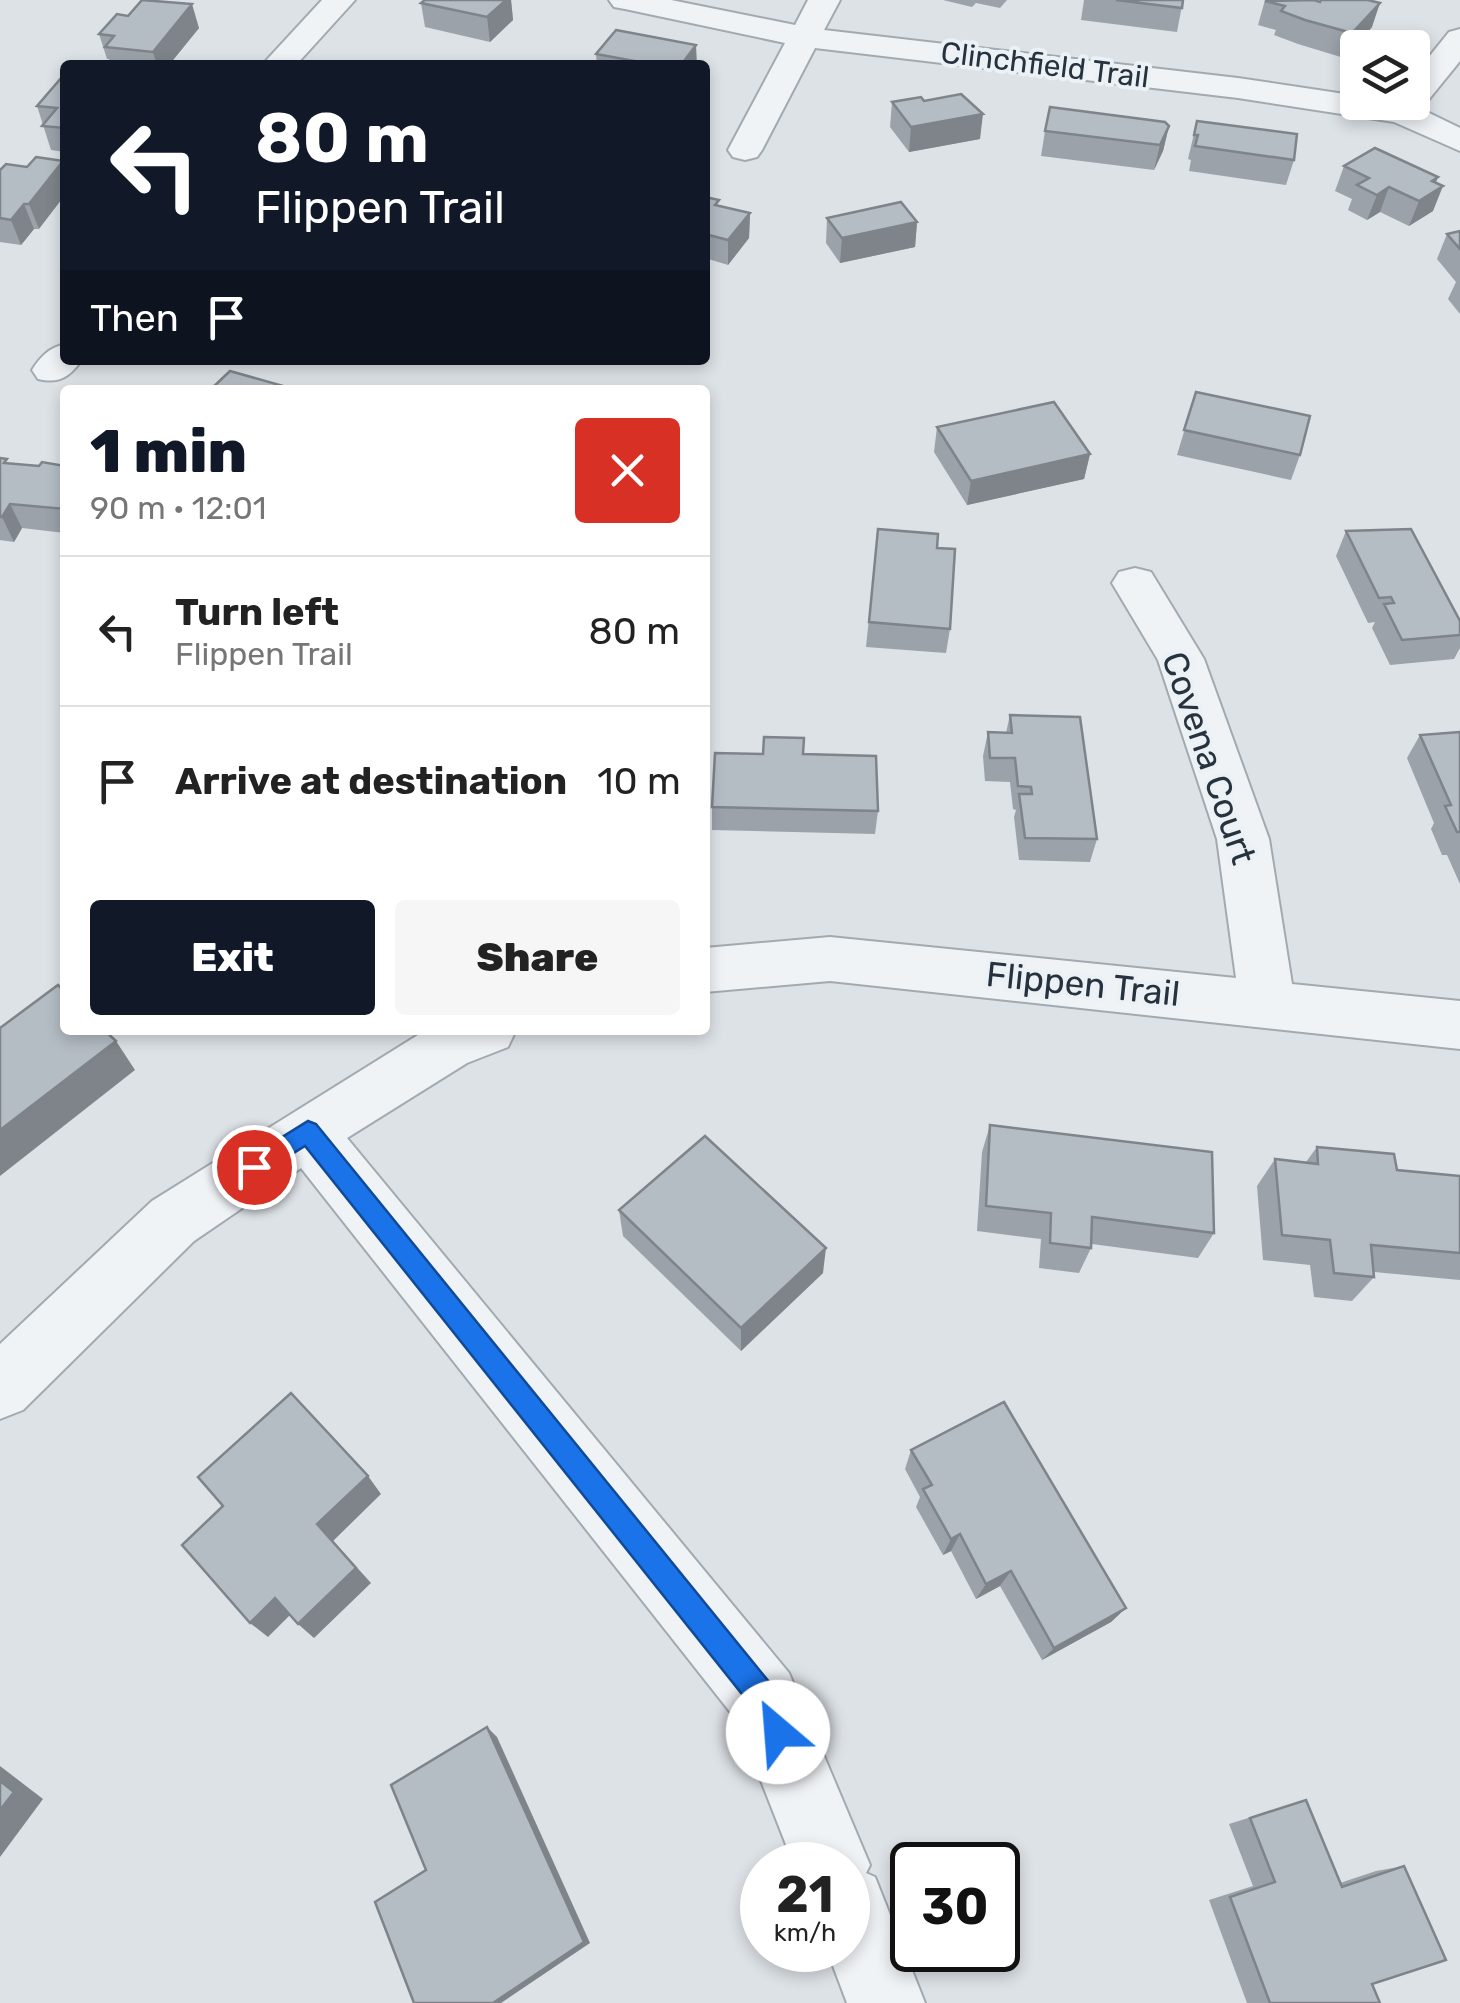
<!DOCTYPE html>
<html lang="en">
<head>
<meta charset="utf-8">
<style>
	:root { --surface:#fff; --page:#f6f6f6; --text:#222; --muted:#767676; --line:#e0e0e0; --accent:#111827 }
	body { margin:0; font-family:Rubik,sans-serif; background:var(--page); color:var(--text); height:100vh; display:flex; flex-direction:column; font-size:38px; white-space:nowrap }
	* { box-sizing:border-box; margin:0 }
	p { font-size:32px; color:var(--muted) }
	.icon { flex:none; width:55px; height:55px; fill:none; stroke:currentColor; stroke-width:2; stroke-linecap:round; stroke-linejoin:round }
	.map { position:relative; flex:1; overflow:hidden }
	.details { position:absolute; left:60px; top:385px; width:650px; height:650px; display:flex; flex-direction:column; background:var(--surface); border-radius:10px; box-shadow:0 5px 15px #0003 }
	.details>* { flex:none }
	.hud { position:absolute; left:60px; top:60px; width:650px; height:305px; border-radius:10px; box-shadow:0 5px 15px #0003; background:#111827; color:#fff; overflow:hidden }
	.buttons { position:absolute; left:1340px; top:30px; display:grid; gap:20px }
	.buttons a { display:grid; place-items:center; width:90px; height:90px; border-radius:10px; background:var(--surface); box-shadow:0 5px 15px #0003; font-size:50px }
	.speed { position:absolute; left:740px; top:1842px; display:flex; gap:20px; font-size:50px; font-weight:700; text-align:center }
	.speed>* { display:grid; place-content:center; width:130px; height:130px; border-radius:50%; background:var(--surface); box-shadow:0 5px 15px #0003; line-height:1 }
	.speed small { font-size:25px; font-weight:400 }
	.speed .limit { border:5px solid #111; border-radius:15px; background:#fff; color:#111 }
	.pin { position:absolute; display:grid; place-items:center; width:85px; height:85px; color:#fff; margin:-42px; border:5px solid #fff; border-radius:50%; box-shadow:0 2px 10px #0007 }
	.me { position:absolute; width:110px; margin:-55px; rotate:333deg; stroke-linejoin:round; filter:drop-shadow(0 0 8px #0008) }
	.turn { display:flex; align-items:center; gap:35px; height:210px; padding:0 30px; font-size:45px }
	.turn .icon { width:130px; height:130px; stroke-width:2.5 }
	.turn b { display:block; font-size:70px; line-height:85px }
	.then { display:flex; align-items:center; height:95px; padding:0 30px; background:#0003; gap:20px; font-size:38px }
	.round { display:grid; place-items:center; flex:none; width:105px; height:105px; border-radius:10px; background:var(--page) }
	.headline { display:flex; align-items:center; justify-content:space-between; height:170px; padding:0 30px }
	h1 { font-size:60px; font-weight:800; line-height:75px; color:var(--accent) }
	.cta { display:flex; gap:20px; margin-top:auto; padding:20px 30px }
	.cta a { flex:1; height:115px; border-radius:10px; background:var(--accent); color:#fff; font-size:40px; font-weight:800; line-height:115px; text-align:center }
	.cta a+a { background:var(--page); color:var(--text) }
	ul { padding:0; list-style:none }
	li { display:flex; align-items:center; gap:30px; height:150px; padding:0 30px; border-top:2px solid var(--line) }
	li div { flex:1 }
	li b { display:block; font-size:38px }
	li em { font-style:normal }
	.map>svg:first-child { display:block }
</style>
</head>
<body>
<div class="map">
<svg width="1460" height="2003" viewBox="0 0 1460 2003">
	<rect width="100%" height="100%" fill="#dde2e7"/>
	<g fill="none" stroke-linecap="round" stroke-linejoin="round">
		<g stroke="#a2aab1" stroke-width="4">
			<g id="minor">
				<path d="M322,0H355L296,65H262Z"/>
				<path d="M609,0H671L795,25L808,0H840L824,30L1238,78L1358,96V102H1412V78L1449,32L1460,29V61L1421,109L1460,128V151L1394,122L1238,98L815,48L762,150L757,157L745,160L733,157L728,150L785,43L625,9L614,7Z"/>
				<path d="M65,344V360H82C69,377 60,384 38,379L32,370C41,356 49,348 65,344Z"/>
				<path d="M1135,568L1151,572L1204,659L1269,839L1292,984L1460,1001V1049L830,981L705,992V948L830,937L1236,978L1217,839L1158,660L1112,583L1119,572Z"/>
				<path d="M426,1030H516L508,1047L467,1063L347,1138L789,1673L870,1865L866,1873L875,1877L925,2003H847L827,1950H848V1865H794L738,1722L301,1168L194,1241L23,1410L0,1419V1344L152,1201Z"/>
			</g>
		</g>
		<use href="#minor" fill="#f0f3f6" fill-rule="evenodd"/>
	</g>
	<g fill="#9ba2a9">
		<path d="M425,0H511L513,20L490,42L425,27L421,3Z"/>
		<path d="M943,0H1007L1000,8L976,3L972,7Z"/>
		<path d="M1084,0H1183L1177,32L1081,20Z"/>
		<path d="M1265,0H1317L1372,27L1344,58L1298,44L1274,35L1276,30L1258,25Z"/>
		<path d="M199,28L169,65H111L109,59H107L99,34Z"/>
		<path d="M596,54L697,65H597Z"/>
		<path d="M65,77V152L51,150L37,106Z"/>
		<path d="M924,101L980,139L909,152L890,127L892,102Z"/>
		<path d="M1197,121L1294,160L1286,185L1189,171L1191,160L1188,159Z"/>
		<path d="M1169,126L1163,151L1154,170L1041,156L1045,131Z"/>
		<path d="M1344,166L1436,183L1433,211L1409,226L1380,212L1367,220L1348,210L1352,199L1335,191Z"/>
		<path d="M27,167L39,229H34L21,245L0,242V170Z"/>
		<path d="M705,197L719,206L750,213L749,238L728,265L705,258Z"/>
		<path d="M827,218L917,222L915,247L840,263L826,243Z"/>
		<path d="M1460,231V314L1448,299L1456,282L1437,259L1447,234Z"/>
		<path d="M1196,392L1300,455L1291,480L1177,455Z"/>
		<path d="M937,427L1090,454L1084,479L967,505L934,452Z"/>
		<path d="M0,458L9,464L39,466H65V533L22,528L14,542L0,540Z"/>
		<path d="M878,529L937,548L950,629L946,653L866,647Z"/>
		<path d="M1346,531L1460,635V648L1454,659L1390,665L1372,628L1375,622L1368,623L1336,556Z"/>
		<path d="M1010,715L1097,839L1090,862L1019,860L1014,817L1016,810L1013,809L1010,782L985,781L983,756L988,732L1006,733Z"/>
		<path d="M1460,732V884L1447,855H1442L1431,829L1434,823L1407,758L1420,735Z"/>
		<path d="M763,754H803L878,811L875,834L712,830V807Z"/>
		<path d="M990,1125L1214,1233L1198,1258L1092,1244L1091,1248L1079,1273L1039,1268L1041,1239L977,1231L982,1152Z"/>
		<path d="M1317,1147L1397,1170L1460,1176V1280L1374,1272V1277L1352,1301L1314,1297L1310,1265L1263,1260L1257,1186L1275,1159L1306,1162Z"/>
		<path d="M619,1210L823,1273L741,1351L623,1236Z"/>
		<path d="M911,1450L1126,1608L1111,1622L1042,1660L1000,1586L976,1599L951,1551L943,1555L916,1507L920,1497L905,1469Z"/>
		<path d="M1306,1800L1340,1883L1376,1871L1404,1866L1372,1984L1380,2003H1247L1209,1900L1253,1886L1229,1824Z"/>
	</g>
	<g fill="#7e8489">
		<path d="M506,0H511L513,20L490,42L487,17Z"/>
		<path d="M1380,3L1372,27L1344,58L1352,33Z"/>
		<path d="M192,4L199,28L169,65H157L153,52Z"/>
		<path d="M696,45L697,65H681Z"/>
		<path d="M983,114L980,139L909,152L911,127Z"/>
		<path d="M1169,126L1163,151L1154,170L1160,145Z"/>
		<path d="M63,161L65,165V195L39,229L29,204Z"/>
		<path d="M1438,177L1432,193L1443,186L1433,211L1409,226L1419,201L1432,181Z"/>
		<path d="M1389,187L1380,212L1367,220L1377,195Z"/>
		<path d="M24,204L34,229L21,245L11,220Z"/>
		<path d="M750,213L749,238L728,265V240Z"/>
		<path d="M917,222L915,247L840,263L842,238Z"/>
		<path d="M1090,454L1084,479L967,505L971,481Z"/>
		<path d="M10,504L22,528L14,542L2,517Z"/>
		<path d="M116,1041L135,1070L0,1176V1130Z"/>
		<path d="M826,1248L823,1273L741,1351V1328Z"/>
		<path d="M368,1476L381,1494L333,1541L371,1583L314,1638L298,1624L317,1524Z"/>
		<path d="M960,1534L951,1551L943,1555L951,1539Z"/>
		<path d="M1011,1571L1000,1586L976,1599L986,1584Z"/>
		<path d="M275,1598L292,1613L268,1637L250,1623Z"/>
		<path d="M1126,1608L1111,1622L1042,1660L1054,1648Z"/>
		<path d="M487,1727L497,1737L590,1943L501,2003H493Z"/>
		<path d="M0,1766L43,1799L0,1857Z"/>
	</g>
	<g fill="#b4bcc4" stroke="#7e8489" stroke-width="2.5">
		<path d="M142,0L192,4L153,52L105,47L114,36L99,34L117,14L128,16Z"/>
		<path d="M425,0H506L487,17L421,3Z"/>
		<path d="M1116,0H1183L1182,8Z"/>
		<path d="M1314,0L1320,2L1321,0H1368L1380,3L1352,33L1305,20L1281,11L1285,6L1265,1Z"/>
		<path d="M616,30L696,45L681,65H656L596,54Z"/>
		<path d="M62,77H65V128L42,126L57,108L37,106Z"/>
		<path d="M961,94L983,114L911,127L892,102L921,97L924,101Z"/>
		<path d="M1050,107L1165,122L1169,126L1160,145L1045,131Z"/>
		<path d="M1197,121L1297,134L1294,160L1195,146L1198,135H1194Z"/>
		<path d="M1375,148L1438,177L1432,181L1443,186L1419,201L1389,187L1377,195L1357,185L1369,178L1344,166Z"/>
		<path d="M36,157L63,161L29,204H24L11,220L0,218V170L6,164L27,167Z"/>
		<path d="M705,197L719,200L715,205L750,213L728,240L705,234Z"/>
		<path d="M901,202L917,222L842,238L827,218Z"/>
		<path d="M1460,231V249L1447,234Z"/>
		<path d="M230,371L297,390H210Z"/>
		<path d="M1196,392L1310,416L1300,455L1184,430Z"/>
		<path d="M1054,402L1090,454L971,481L937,427Z"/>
		<path d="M0,458L7,459L4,463L39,466L42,462L65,466V509L10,504L2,517H0Z"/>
		<path d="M878,529L938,534L937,548L955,549L950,629L869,622Z"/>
		<path d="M1411,529L1460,621V635L1402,640L1384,604L1394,603L1391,597L1379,598L1346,531Z"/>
		<path d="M1010,715L1080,717L1097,839L1025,838L1019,794H1032L1031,787L1018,786L1015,758H990L988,732L1012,733Z"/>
		<path d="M1460,732V832H1457L1445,806L1451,805L1420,735Z"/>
		<path d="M764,737L804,738L803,754L876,756L878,811L712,807L715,753L763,754Z"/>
		<path d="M58,985L65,992V1030H104L116,1041L0,1130V1028Z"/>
		<path d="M990,1125L1212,1152L1214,1233L1092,1217L1091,1248L1050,1243L1051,1213L986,1206Z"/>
		<path d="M705,1136L826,1248L741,1328L619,1210Z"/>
		<path d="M1317,1147L1394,1154L1397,1170L1460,1176V1253L1371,1245L1374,1277L1334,1273L1330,1240L1282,1235L1275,1159L1318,1164Z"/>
		<path d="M291,1393L368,1476L317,1524L356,1568L298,1624L275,1598L250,1623L182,1545L223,1506L198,1477Z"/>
		<path d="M1004,1402L1126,1608L1054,1648L1011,1571L986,1584L960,1534L951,1539L923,1489L932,1485L911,1450Z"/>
		<path d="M487,1727L584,1942L493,2003H414L375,1902L426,1870L391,1785Z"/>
		<path d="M0,1781L14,1792L0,1810Z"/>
		<path d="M1306,1800L1342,1887L1404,1866L1446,1960L1372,1984L1380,2003H1270L1230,1897L1275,1882L1250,1818Z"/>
	</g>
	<path fill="#1a73e8" stroke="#114b97" stroke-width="2.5" d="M308,1121L316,1124L774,1688L792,1732L788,1742L778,1746L767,1742L753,1708L305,1146L254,1178L245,1175L242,1167L245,1160Z"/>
	<g text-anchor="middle" stroke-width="8" stroke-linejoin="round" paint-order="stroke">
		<g font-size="30" fill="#26323e" stroke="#ecf1f5">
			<text transform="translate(1045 65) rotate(7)" y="10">Clinchfield Trail</text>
		</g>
		<g font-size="35" fill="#26323e" stroke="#ecf1f5">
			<text transform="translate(1209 758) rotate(71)" y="12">Covena Court</text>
			<text transform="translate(1083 984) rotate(6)" y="12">Flippen Trail</text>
		</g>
	</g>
</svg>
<div class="buttons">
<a><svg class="icon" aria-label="layers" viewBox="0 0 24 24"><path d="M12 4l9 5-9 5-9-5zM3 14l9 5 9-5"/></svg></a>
</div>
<div class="speed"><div>21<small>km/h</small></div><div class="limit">30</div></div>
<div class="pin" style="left:254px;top:1167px;background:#d93025"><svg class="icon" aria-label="arrive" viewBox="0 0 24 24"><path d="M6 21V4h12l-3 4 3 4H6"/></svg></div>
<svg class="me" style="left:778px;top:1732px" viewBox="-20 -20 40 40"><circle r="19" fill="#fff"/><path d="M0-13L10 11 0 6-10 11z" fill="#1a73e8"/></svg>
<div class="hud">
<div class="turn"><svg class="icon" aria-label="left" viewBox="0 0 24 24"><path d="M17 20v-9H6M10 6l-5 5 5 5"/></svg><div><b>80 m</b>Flippen Trail</div></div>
<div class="then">Then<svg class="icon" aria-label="arrive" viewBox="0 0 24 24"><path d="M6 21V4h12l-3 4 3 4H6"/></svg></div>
</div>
<section class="details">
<div class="headline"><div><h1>1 min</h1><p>90 m · 12:01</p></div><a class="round" style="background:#d93025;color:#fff"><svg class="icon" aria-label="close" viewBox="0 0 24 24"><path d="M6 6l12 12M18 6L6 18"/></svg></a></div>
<ul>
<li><svg class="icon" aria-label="left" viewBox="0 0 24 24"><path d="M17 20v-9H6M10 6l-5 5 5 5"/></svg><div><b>Turn left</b><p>Flippen Trail</p></div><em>80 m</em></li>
<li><svg class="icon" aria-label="arrive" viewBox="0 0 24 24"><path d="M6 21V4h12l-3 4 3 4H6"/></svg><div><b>Arrive at destination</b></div><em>10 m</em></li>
</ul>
<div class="cta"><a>Exit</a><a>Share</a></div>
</section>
</div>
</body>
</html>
